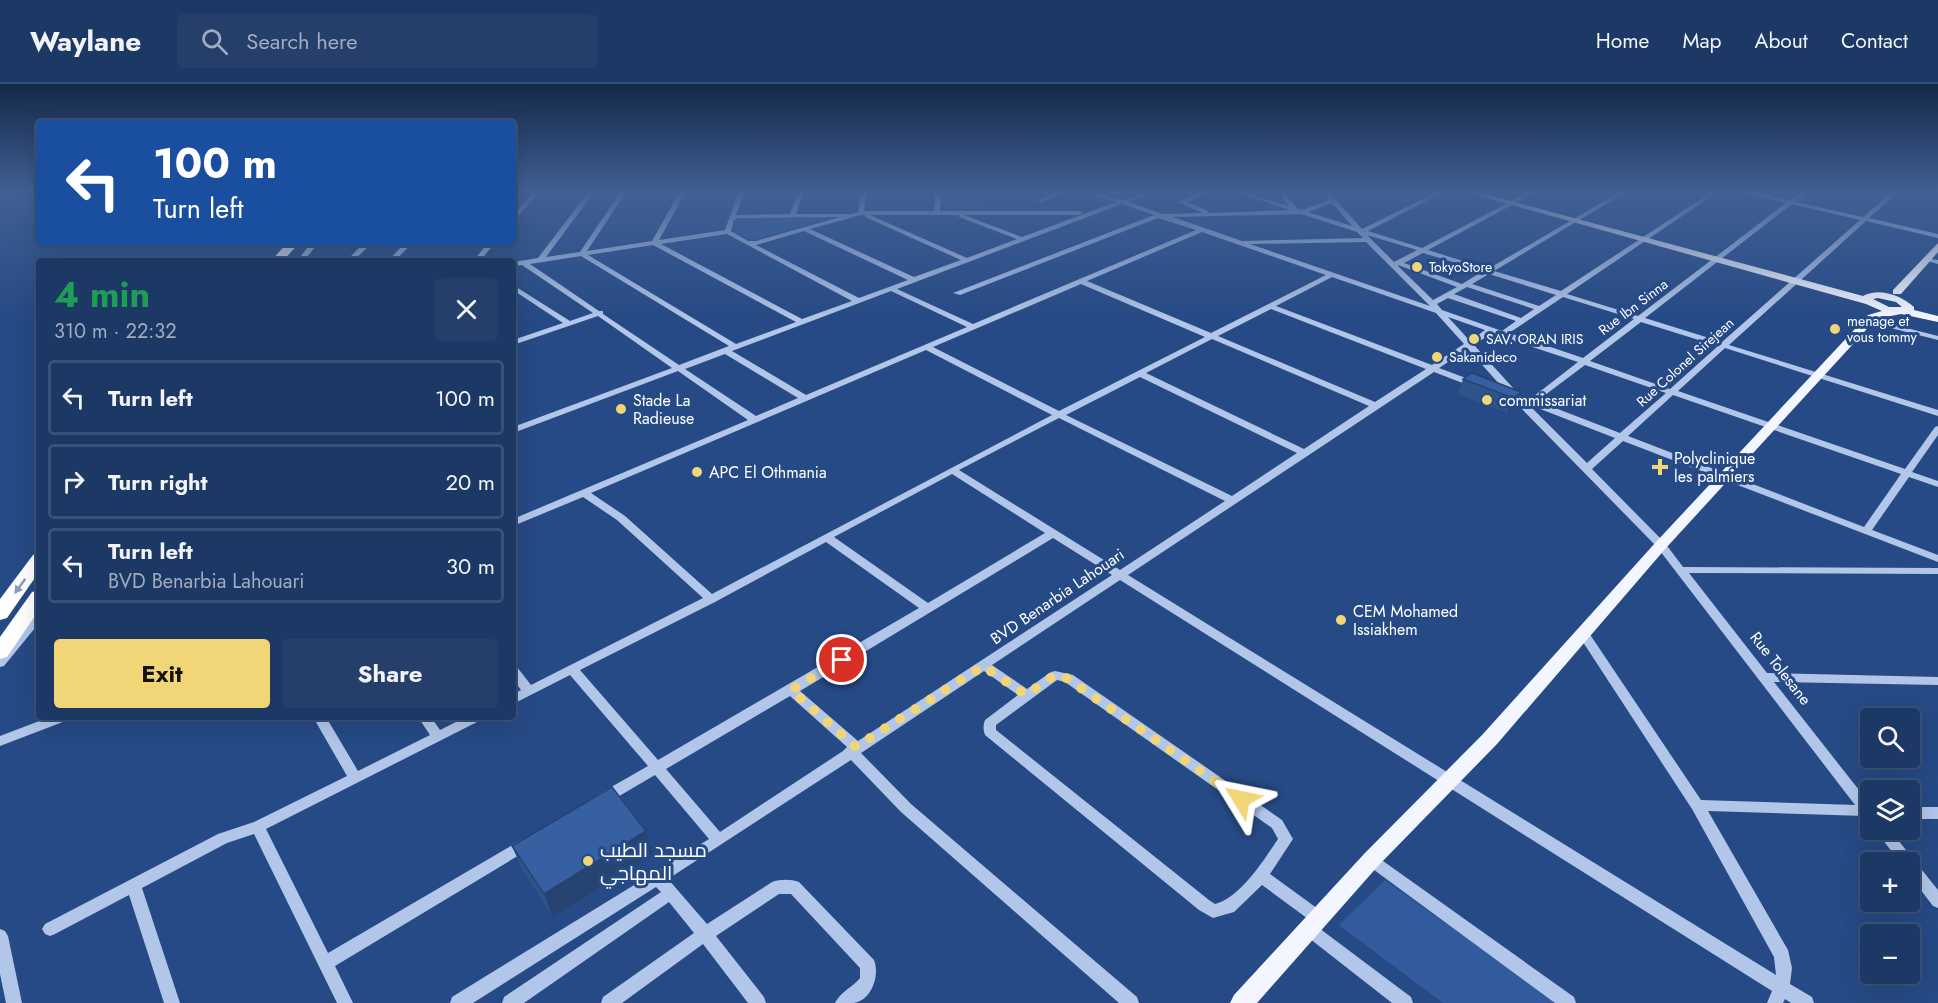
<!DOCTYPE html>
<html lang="en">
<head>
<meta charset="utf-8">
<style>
	:root { --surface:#1c3864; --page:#253f6a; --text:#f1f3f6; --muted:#a0acbf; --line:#3a5278; --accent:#f1d576 }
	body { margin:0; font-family:Jost,Cairo,sans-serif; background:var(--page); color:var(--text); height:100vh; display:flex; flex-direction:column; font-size:22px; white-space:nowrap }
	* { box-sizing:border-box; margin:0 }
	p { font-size:20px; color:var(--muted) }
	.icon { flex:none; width:33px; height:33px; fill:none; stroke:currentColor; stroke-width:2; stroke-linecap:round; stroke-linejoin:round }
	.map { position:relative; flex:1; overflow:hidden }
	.side { position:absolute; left:36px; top:174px; width:480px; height:462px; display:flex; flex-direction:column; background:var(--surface); border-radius:6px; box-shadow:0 6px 24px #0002,0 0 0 2px var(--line) }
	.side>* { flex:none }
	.guide { position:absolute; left:36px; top:36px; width:480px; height:126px; border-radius:6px; box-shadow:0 6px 24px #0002,0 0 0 2px var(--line); background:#1a4fa0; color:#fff; overflow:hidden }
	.tools { position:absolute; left:1860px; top:624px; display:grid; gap:12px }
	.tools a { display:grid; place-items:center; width:60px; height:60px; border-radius:6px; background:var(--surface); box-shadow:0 6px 24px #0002,0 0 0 2px var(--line); font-size:30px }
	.pin { position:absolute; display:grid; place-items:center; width:51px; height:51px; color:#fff; margin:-26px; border:3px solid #fff; border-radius:50%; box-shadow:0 2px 6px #0007 }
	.me { position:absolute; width:66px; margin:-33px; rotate:305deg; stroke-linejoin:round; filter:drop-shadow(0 0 4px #0008) }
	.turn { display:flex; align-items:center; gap:21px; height:126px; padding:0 18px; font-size:27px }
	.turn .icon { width:78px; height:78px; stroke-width:2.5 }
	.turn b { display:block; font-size:42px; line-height:51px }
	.round { display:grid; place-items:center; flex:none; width:63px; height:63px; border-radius:6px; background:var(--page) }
	.overview { display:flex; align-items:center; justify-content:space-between; height:102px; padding:0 18px }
	h1 { font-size:36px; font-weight:700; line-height:45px; color:#1e9e55 }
	.button { display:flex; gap:12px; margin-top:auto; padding:12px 18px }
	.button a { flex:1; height:69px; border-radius:6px; background:var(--accent); color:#111; font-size:24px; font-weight:700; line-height:69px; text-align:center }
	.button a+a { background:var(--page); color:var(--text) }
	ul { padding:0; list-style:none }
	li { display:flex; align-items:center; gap:18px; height:75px; margin:0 12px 9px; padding:0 6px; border:3px solid var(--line); border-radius:6px }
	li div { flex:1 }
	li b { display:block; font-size:22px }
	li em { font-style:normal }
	header { display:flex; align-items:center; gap:36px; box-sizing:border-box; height:84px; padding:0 30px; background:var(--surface); border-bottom:2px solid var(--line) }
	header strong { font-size:28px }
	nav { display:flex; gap:33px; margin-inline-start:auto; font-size:21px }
	.search { width:420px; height:54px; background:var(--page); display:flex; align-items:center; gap:15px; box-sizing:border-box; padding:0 21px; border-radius:6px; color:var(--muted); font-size:22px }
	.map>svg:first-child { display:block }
</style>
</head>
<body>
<header>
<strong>Waylane</strong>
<div class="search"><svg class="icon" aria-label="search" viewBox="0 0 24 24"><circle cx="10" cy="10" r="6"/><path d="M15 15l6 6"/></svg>Search here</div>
<nav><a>Home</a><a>Map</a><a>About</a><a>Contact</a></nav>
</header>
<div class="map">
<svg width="1938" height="919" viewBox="0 0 1938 919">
	<rect width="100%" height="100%" fill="#264a85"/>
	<g fill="#315b9c">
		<path d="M741,134L826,133L828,134L751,157L735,148V138Z"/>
		<path d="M1385,796L1557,919H1443L1339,841Z"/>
	</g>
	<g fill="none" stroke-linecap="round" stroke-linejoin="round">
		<g fill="#b1c6e8" fill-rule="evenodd">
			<path d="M535,107H541L513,137V131Z"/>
			<path d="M589,107H595L546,173L580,168L621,107H627L587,167L652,157L680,107H686L659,156L725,146L739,107H745L736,131L790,130L798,107H804L796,130H852L858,128L861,107H867L864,127H934L935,109H925L922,107H950L949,108L941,109L940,127H1080L1083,129L1080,131H964L1022,153L1116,118L1088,108L1087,107C1099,107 1109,115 1121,116C1132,116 1143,107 1155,107L1128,118L1163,130L1203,129L1178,118L1207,107H1215L1187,118L1208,127L1209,129L1290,126L1232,107H1240L1289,122L1277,107H1283L1298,125L1302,126L1329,116L1322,107H1328L1362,145L1439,107H1446L1368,147L1422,164L1531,107H1538L1428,166L1488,185L1621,107H1628L1494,187L1561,207L1713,107H1719L1567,210L1638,232L1786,119L1740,108L1739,107H1748L1790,116L1803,107H1809L1796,118L1863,133L1893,107H1899L1869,134L1938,150V154L1866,137L1729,261L1938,326V332L1725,264L1678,307L1905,385L1935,343L1938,342V351L1912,388L1938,397V403L1909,393L1872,446L1938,471V478L1623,357L1592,385L1665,459L1683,483L1938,484V490L1689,489L1767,589L1938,593V601L1774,598L1870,720V736L1864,732L1708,727L1788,866L1792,884L1790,900L1812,913L1814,919H1791L1785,915L1783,919H1767L1772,907L1120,496L992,581L1027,605L1051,588L1055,587L1073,591L1282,736L1293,755L1270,790L1325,830L1328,835L1325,840L1320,842L1315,840L1262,801L1234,828L1213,834L1199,826L985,651C983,646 983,641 985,636L1018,611L984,587L861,669L911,720L1137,913L1139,919H1119L901,728L851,676L668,795L707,840L772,798C780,795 791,795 799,798L874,876C880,891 872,916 854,919C848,919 841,919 835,919C840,908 853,903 860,894V884L791,810H779L716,852L764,913L766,919H748L703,860L622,919H601L603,913L694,849L669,818L524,919H502L504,913L661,808L656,803L473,919H450L452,913L709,755L655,691L609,718L604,720L599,718L597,714L599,710L648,682L570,591L513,620V610L521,606L513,595V582L517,583L531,601L703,514L617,436L583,413L513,442V435L748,336L678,287L513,349V343L672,284L598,232L513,261V256L563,239L513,206V201L570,237L593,229L522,181L513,182V178L538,174ZM1332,119L1352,142L1308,128ZM1122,120L1154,131L953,209L960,211L1158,134L1196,146L973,240L897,205ZM1792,120L1860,136L1722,258L1645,234ZM1301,130L1357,148L1363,154L1242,157L1173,133ZM861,131H865V133L961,176L914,193L810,145ZM870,131H959V133L1017,155L967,174ZM840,133L756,157H748L731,147L734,136L739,134ZM804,147L908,196L859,214L756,161ZM1202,148L1326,191L1211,249L1087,197ZM727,150L852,217L802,235L661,160ZM1367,151L1417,166L1394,178ZM1366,158L1430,222L1250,160ZM653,161L796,238L736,260L588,171ZM1423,169L1483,187L1462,200L1404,179ZM581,172L729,262L679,281L603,230V227H599L530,180ZM1398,182V181L1457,203L1433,216ZM1489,190L1556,211L1539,222L1472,200ZM1332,193L1436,229L1464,260L1432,281L1276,222ZM1081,200L1205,253L1059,327L933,263ZM1467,203L1534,225L1521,234L1454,210ZM891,207L967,243L806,311L732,267ZM1563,213L1634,235L1583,274L1509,249ZM1448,214L1516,237L1502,247L1442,226L1437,220ZM1271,225L1426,285L1375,318L1218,252ZM1448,233L1485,246L1470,257ZM1641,238L1718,262L1670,305L1590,277ZM1492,249L1499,252L1578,278L1529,316H1524L1474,261ZM1212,255L1369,322L1304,365L1146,289ZM1468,265L1518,321L1657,463L1855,721L1701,716L1587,546H1579L1577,549L1579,552L1692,725L1774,873L1776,891L1128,491L1434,288L1473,303H1479V299L1439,284ZM926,266L1052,331L712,510L625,432L591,409ZM725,270L798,314L756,332L685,285ZM1585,281L1666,309L1620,349L1537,317ZM1140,293L1297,369L1232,412L1066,331ZM1673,311L1901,390L1864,443L1628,352ZM1529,321H1530L1615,354L1587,379ZM1059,334L1225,417L1120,486L959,386ZM952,390L1045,449L928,519L834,453ZM1053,454L1112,491L858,657L800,607ZM826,458L919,524L658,676L580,586L715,518ZM1057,596L1065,598L1272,744L1278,755C1264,776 1240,814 1215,820L1209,816L996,646V641ZM790,612L847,663L843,667L720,748L666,685Z"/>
			<path d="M1062,107H1069L1042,118L1037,117Z"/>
			<path d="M311,159H318L304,177H297Z"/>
			<path d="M364,159H412L395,177H388L401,163H368L353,177H346Z"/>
			<path d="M488,159H495L480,177H473Z"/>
			<path d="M1924,174L1938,176V180L1924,176Z"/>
			<path d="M1867,234L1938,252V256L1867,238Z"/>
			<path d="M39,527V539L4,582L0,583V571L35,528Z"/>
			<path d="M50,633H70L68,636L0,662V652Z"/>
			<path d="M313,633H326L358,687L430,651L418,633H431L440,646L466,633H483L481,636L266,745L328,869L521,756L526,754L531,756L533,760L531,764L335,882L353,919H337L254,750L227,759L142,804L180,919H164L129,811L55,850L50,852L45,850L42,845L45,840L218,750L254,738L347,692Z"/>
			<rect x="1910" y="723" width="28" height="12"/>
			<path d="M1875,746H1890L1938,806V824L1933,822L1910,792V778H1900Z"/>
			<path d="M1371,770L1376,772L1574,913L1576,919H1555L1366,780L1364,776L1366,772Z"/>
			<path d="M1310,839L1315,841L1411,913L1413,919H1392L1305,851L1302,846L1305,841Z"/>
			<path d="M0,845L5,847L8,852L22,919H6L0,890Z"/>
		</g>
		<g fill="#f3f6fe" fill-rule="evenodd">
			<path d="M1462,107H1474L1863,212C1879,203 1901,211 1914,223V226L1938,232V238L1901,230L1876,235L1666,464L1497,660L1378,782L1257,919H1230L1234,911L1364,770L1483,650L1656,458L1868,231L1882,227L1866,220ZM1878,214L1896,218L1902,223H1889L1873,215Z"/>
			<path d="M1938,159V168L1901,210H1893V206Z"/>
		</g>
		<g fill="#fff" fill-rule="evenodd">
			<path d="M287,159H299L283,177H271Z"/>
			<path d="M39,469V488L7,534L0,536V515L33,471Z"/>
			<path d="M39,506V526L7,573L0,575V553L32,508Z"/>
		</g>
	</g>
	<g fill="#2f538b">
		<path d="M943,107H986V122L945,123L943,115Z"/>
		<path d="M1463,295L1521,308L1515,323L1507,329L1458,310Z"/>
		<path d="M646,747L653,770L553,833L522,785L512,762Z"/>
	</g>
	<g fill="#264371">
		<path d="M1521,308L1515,323L1507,329L1513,314Z"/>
		<path d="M646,747L653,770L553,833L544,810Z"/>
	</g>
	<g fill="#3760a2" stroke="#264371" stroke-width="1.5">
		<path d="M1472,289L1521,308L1513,314L1463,295Z"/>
		<path d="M612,703L646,747L544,810L512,762Z"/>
	</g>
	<defs><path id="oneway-solid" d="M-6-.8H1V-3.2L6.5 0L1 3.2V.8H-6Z" transform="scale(1.5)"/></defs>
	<use fill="#889bbc" href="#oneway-solid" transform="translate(20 502) rotate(126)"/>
	<linearGradient id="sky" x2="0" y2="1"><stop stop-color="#152949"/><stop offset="0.46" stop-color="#416094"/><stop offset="1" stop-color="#416094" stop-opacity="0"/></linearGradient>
	<rect width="1938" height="235" fill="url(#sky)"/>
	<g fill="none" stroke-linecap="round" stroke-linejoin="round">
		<path stroke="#f1d576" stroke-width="10" stroke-dasharray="0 18" d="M842,576L791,606L856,663L983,582L1026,611L1055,591H1062L1241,715"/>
	</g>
	<g fill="#f1d576" stroke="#264a85" stroke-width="2">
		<circle cx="1417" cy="183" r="6"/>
		<circle cx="1835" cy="245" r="6"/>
		<circle cx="1474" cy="255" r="6"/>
		<circle cx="1437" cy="273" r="6"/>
		<circle cx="1487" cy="316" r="6"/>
		<circle cx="621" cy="325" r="6"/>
		<path d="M1657 374h6v6h6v6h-6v6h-6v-6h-6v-6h6z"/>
		<circle cx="697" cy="388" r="6"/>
		<circle cx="1341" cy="536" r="6"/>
		<circle cx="588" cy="777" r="6"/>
	</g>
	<g text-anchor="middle" stroke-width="6" stroke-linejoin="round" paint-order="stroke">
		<g font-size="14" fill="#fff" stroke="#264a85" text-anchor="start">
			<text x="1429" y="188">TokyoStore</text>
			<text x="1847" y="242">menage et<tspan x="1847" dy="16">vous tommy</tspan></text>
			<text x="1486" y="260">SAV. ORAN IRIS</text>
			<text x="1449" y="278">Sakanideco</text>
		</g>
		<g font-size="14" fill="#fff" stroke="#264a85">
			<text transform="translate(1633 223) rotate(-37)" y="5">Rue Ibn Sinna</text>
			<text transform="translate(1685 278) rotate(-42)" y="5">Rue Colonel Sirejean</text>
		</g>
		<g font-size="16" fill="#fff" stroke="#264a85" text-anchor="start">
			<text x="633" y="322">Stade La<tspan x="633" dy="18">Radieuse</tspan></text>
			<text x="1499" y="322">commissariat</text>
			<text x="1674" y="380">Polyclinique<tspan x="1674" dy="18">les palmiers</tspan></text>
			<text x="709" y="394">APC El Othmania</text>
			<text x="1353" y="533">CEM Mohamed<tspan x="1353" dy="18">Issiakhem</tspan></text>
		</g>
		<g font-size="16" fill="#fff" stroke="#264a85">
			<text transform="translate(1057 512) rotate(-34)" y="6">BVD Benarbia Lahouari</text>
			<text transform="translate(1781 584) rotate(52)" y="6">Rue Tolesane</text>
		</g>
		<g font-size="20" fill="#fff" stroke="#264a85" text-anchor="start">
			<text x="600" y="773">مسجد الطيب<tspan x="600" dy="23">المهاجي</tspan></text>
		</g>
	</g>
</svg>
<div class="tools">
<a><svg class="icon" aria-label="search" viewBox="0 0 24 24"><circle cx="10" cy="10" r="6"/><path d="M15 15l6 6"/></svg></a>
<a><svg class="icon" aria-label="layers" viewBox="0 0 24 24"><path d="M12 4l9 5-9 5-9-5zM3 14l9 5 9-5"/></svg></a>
<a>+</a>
<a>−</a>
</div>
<div class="pin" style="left:842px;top:576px;background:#d93025"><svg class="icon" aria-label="arrive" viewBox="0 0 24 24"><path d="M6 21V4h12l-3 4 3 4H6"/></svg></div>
<svg class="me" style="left:1241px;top:715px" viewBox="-20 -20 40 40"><path d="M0-17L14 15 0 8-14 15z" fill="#f1d576" stroke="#fff" stroke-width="4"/></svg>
<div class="guide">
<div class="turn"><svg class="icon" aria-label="left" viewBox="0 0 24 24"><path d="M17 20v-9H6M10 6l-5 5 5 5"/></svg><div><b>100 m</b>Turn left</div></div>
</div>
<section class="side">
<div class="overview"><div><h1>4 min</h1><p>310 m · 22:32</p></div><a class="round"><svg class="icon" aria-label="close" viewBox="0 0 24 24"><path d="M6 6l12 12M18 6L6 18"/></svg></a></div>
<ul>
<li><svg class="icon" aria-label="left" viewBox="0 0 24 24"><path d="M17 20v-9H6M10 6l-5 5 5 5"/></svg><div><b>Turn left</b></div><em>100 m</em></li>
<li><svg class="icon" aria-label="right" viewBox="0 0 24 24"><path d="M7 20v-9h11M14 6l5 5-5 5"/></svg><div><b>Turn right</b></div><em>20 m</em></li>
<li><svg class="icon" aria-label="left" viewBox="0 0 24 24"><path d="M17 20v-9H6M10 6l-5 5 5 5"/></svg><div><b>Turn left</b><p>BVD Benarbia Lahouari</p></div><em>30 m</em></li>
</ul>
<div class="button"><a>Exit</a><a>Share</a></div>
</section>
</div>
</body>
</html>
